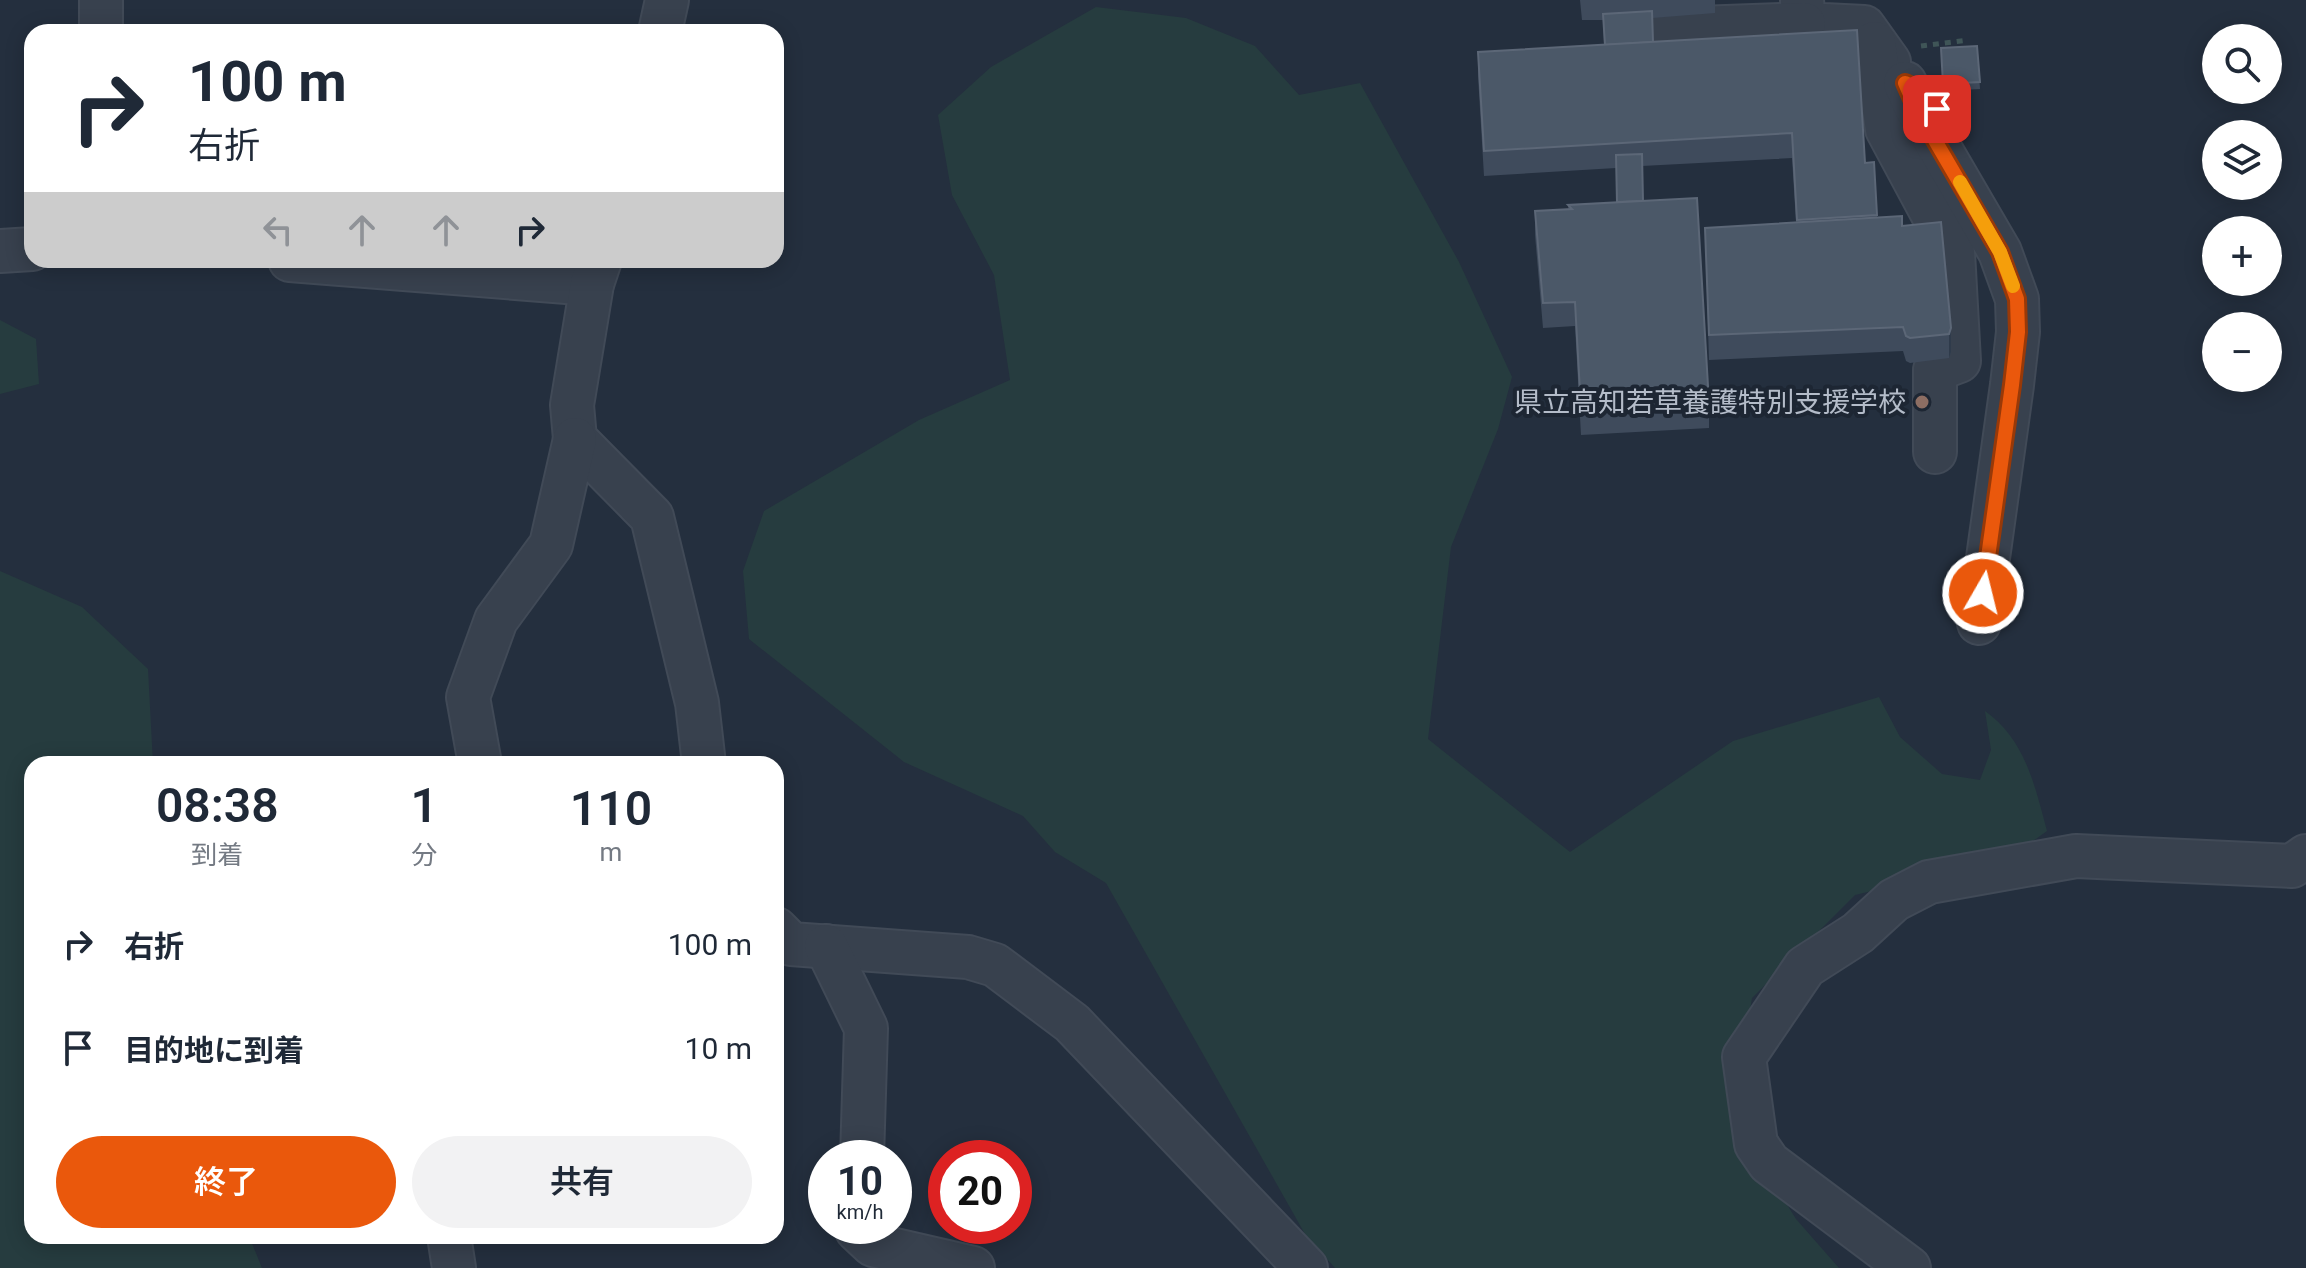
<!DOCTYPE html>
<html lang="ja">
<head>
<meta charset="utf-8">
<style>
	:root { --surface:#fff; --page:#f2f2f3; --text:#1f2937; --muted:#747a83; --accent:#ea580c }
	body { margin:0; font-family:Roboto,"Noto Sans JP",sans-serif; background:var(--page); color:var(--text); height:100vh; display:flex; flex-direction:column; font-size:30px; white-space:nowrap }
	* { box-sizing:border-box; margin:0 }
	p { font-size:26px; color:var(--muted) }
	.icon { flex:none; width:44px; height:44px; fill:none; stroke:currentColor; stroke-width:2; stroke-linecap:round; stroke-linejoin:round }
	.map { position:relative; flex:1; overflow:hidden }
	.sheet { position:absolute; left:24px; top:756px; width:760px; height:488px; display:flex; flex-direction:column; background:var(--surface); border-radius:24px; box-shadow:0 4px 20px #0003 }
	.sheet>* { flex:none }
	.hud { position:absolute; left:24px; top:24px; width:760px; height:244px; border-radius:24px; box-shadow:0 4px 20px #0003; background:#fff; color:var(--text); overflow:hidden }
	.buttons { position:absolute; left:2202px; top:24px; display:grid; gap:16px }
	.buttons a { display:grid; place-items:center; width:80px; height:80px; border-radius:50%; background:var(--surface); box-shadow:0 4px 20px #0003; font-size:40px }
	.speed { position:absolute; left:808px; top:1140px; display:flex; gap:16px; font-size:40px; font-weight:700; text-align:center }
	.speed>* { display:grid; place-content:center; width:104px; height:104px; border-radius:50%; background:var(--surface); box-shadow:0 4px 20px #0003; line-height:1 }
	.speed small { font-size:20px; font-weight:400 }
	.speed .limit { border:12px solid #d22; background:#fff; color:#111 }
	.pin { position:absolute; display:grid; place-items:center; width:68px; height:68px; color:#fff; margin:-34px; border-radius:16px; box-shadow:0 4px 12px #0006 }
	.me { position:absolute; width:88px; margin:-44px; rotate:8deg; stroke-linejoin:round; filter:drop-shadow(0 0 6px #0008) }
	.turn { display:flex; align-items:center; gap:28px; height:168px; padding:0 32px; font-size:36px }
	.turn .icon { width:104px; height:104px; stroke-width:2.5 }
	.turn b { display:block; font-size:56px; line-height:68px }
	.lanes { display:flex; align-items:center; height:76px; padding:0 32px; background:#0003; justify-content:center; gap:40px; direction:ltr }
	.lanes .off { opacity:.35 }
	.eta { display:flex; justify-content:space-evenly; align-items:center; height:136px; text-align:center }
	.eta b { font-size:48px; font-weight:600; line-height:56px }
	.action { display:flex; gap:16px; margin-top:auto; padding:16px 32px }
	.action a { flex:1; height:92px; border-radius:48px; background:var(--accent); color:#fff; font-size:32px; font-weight:600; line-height:92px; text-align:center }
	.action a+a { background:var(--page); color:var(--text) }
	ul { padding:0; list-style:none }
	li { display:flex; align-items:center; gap:24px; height:104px; padding:0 32px }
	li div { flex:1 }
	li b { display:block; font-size:30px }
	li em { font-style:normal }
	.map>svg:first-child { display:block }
</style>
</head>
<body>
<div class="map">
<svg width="2306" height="1268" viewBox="0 0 2306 1268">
	<rect width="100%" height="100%" fill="#242f3e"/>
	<g fill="#263c3f">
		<path d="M1096,7L1186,18L1255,46L1299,95L1360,83L1459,262L1512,377L1498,429L1451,547L1428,739L1570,852L1733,741L1879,697L1900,737L1942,774L1980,780L1991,750L1985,711C2025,739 2035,786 2047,831L2009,858L1855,895L1752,998L1732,1117L1796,1219L1839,1268H1335L1305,1234L1106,883L1055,852L1023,816L904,762L749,639L743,571L764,511L919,420L1010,380L994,275L952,195L938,115L991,67Z"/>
		<path d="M0,320L36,339L39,384L0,394Z"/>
		<path d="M0,571L82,607L148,669L153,764H32V1236H249L262,1268H0Z"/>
	</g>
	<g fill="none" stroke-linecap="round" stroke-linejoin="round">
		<g stroke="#414a57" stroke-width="46">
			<g id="minor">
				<path d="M101,0V32"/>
				<path d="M1802,0L1804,24L1864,27L1889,62"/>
				<path d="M1671,29L1804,24"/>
				<path d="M660,32L667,0"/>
				<path d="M1874,43L1887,129L1953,252L1959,361L1935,370V452"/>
				<path d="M1905,83L1915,106L2000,252L2017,299L2018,332L2012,385L1979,623"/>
				<path d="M0,251L32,249"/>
				<path d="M290,260L592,284"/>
				<path d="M600,260L592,284L572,405L575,439L652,517L697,703L704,764"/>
				<path d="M480,764L468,697L496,620L551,545L575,439"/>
				<path d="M776,929L791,944L968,957L995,965L1072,1023L1306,1268"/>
				<path d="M826,946L866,1028L862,1158"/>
				<path d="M857,1226V1230L873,1245L973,1268"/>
				<path d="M449,1236L454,1268"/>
				<path d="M1909,1268L1769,1163L1756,1144L1744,1057L1805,967L1858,933L1894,900L1929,882L2076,856L2292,866L2306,856"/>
			</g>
		</g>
		<path stroke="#3f5557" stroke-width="5" stroke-dasharray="6 6" stroke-linecap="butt" d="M1921,46L1968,40"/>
		<use href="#minor" stroke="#38414e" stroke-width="42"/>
	</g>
	<g fill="#3f4b5c">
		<path d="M1580,0H1715V13L1652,18L1653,42L1865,163L1874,162L1877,217L1902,226L1941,222L1951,352L1949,358L1910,363L1906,361L1903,351L1709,360L1705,228L1796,222L1792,158L1642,166L1643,201L1709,403V428L1581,435L1575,326L1543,328L1535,235V211L1568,209V205L1616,202V168L1484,176L1478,76V52L1604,45L1603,20H1582Z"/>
		<path d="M1977,46L1980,89L1943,91L1941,48Z"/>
	</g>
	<path fill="#2f3b4b" d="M1951,328V352L1949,358V334Z"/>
	<g fill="#4b5868" stroke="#5c6777" stroke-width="2">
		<path d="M1652,11L1653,42L1605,45L1603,14Z"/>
		<path d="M1857,30L1865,163L1874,162L1877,215L1797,220L1792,133L1484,151L1478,52Z"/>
		<path d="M1977,46L1980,82L1943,84L1941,48Z"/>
		<path d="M1642,154L1643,201L1617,202L1616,155Z"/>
		<path d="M1697,198L1709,403L1581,410L1575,302L1543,303L1535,211L1572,209L1568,205Z"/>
		<path d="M1902,216V226L1941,222L1951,328L1949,334L1910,338L1906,336L1903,327L1709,335L1705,228Z"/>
	</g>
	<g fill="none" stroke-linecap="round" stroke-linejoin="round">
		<g stroke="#983908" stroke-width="20">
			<path id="route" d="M1937,109L1921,90L1905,83L1915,106L2000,252L2017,299L2018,332L2012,385L1983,593"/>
		</g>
		<use href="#route" stroke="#ea580c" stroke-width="14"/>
		<path stroke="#f59e0b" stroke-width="14" d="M1960,182L2000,252L2013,286"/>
	</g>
	<circle fill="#8d6e63" stroke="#1d2633" stroke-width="3" cx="1922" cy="402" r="8"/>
	<g text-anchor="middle" stroke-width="8" stroke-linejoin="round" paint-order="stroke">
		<g font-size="28" fill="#b4bcc9" stroke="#1d2633" text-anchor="end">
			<text x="1906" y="412">県立高知若草養護特別支援学校</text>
		</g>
	</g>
</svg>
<div class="buttons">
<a><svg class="icon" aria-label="search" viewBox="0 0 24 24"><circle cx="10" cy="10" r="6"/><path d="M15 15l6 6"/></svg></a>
<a><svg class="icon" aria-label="layers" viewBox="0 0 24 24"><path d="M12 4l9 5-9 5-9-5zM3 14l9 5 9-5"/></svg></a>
<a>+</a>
<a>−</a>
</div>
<div class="speed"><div>10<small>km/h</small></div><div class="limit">20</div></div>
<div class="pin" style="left:1937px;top:109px;background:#d93025"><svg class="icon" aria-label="arrive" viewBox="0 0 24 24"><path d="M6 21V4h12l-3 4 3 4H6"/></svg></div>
<svg class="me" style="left:1983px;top:593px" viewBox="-20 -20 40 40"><circle r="17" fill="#ea580c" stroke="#fff" stroke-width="3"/><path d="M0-11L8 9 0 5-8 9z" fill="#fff"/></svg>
<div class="hud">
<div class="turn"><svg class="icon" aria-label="right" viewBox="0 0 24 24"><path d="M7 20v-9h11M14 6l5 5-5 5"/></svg><div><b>100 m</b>右折</div></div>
<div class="lanes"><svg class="icon off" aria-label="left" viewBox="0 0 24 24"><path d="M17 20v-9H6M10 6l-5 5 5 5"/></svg><svg class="icon off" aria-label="ahead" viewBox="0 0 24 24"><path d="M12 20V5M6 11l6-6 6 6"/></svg><svg class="icon off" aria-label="ahead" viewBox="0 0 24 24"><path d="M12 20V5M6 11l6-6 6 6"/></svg><svg class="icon" aria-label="right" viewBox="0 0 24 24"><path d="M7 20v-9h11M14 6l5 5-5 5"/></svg></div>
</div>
<section class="sheet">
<div class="eta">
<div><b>08:38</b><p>到着</p></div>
<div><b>1</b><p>分</p></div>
<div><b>110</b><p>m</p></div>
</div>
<ul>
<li><svg class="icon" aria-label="right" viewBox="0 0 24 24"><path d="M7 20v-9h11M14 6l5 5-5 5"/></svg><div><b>右折</b></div><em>100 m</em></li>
<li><svg class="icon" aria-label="arrive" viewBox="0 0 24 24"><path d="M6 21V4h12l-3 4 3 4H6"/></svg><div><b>目的地に到着</b></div><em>10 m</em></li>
</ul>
<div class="action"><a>終了</a><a>共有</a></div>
</section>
</div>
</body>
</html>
